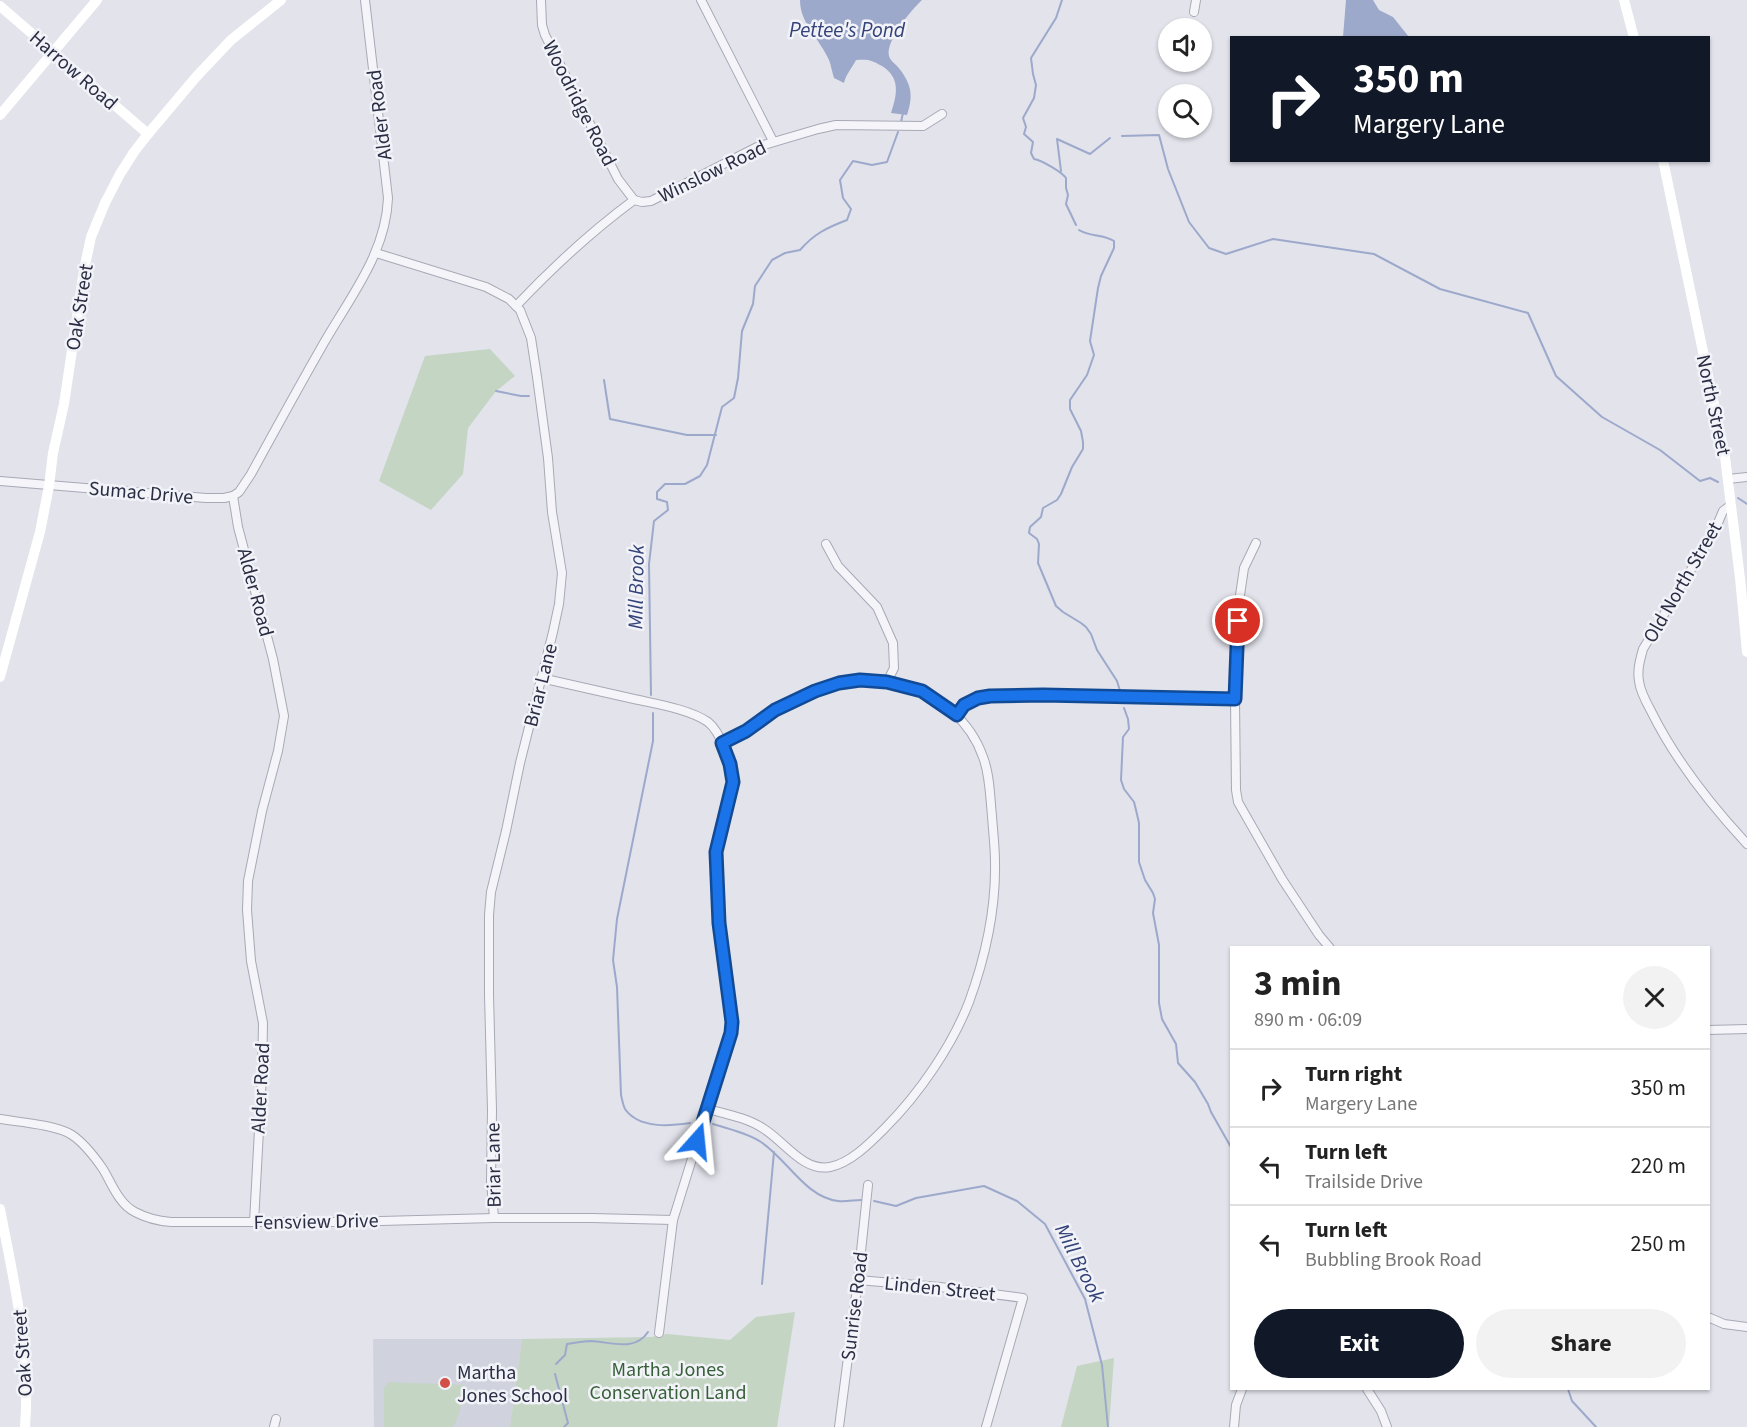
<!DOCTYPE html>
<html lang="en">
<head>
<meta charset="utf-8">
<style>
	:root { --surface:#fff; --page:#f2f2f2; --text:#222; --muted:#767676; --line:#e0e0e0; --accent:#111827 }
	body { margin:0; font-family:"Source Sans 3",sans-serif; background:var(--page); color:var(--text); height:100vh; display:flex; flex-direction:column; font-size:22px; white-space:nowrap }
	* { box-sizing:border-box; margin:0 }
	p { font-size:20px; color:var(--muted) }
	.icon { flex:none; width:33px; height:33px; fill:none; stroke:currentColor; stroke-width:2; stroke-linecap:round; stroke-linejoin:round }
	.map { position:relative; flex:1; overflow:hidden }
	.side { position:absolute; left:1230px; top:946px; width:480px; height:444px; display:flex; flex-direction:column; background:var(--surface); border-radius:0px; box-shadow:0 2px 4px #0004 }
	.side>* { flex:none }
	.banner { position:absolute; left:1230px; top:36px; width:480px; height:126px; border-radius:0px; box-shadow:0 2px 4px #0004; background:#111827; color:#fff; overflow:hidden }
	.buttons { position:absolute; left:1158px; top:18px; display:grid; gap:12px }
	.buttons a { display:grid; place-items:center; width:54px; height:54px; border-radius:50%; background:var(--surface); box-shadow:0 2px 4px #0004; font-size:30px }
	.pin { position:absolute; display:grid; place-items:center; width:51px; height:51px; color:#fff; margin:-26px; border:3px solid #fff; border-radius:50%; box-shadow:0 2px 6px #0007 }
	.me { position:absolute; width:66px; margin:-33px; rotate:18deg; stroke-linejoin:round; filter:drop-shadow(0 0 4px #0008) }
	.turn { display:flex; align-items:center; gap:21px; height:126px; padding:0 24px; font-size:27px }
	.turn .icon { width:78px; height:78px; stroke-width:2.5 }
	.turn b { display:block; font-size:42px; line-height:51px }
	.round { display:grid; place-items:center; flex:none; width:63px; height:63px; border-radius:32px; background:var(--page) }
	.head { display:flex; align-items:center; justify-content:space-between; height:102px; padding:0 24px }
	h1 { font-size:36px; font-weight:700; line-height:45px }
	.cta { display:flex; gap:12px; margin-top:auto; padding:12px 24px }
	.cta a { flex:1; height:69px; border-radius:36px; background:var(--accent); color:#fff; font-size:24px; font-weight:700; line-height:69px; text-align:center }
	.cta a+a { background:var(--page); color:var(--text) }
	ul { padding:0; list-style:none }
	li { display:flex; align-items:center; gap:18px; height:78px; padding:0 24px; border-top:2px solid var(--line) }
	li div { flex:1 }
	li b { display:block; font-size:22px }
	li em { font-style:normal }
	.map>svg:first-child { display:block }
</style>
</head>
<body>
<div class="map">
<svg width="1747" height="1427" viewBox="0 0 1747 1427">
	<rect width="100%" height="100%" fill="#e2e3eb"/>
	<path fill="#d0d2dd" d="M373,1339H522L510,1427H374Z"/>
	<g fill="#c4d5c3">
		<path d="M490,349L515,376L496,391L468,428L463,474L431,510L379,481L425,356Z"/>
		<path d="M795,1312L777,1427H510L522,1339L651,1337L667,1334L730,1340L756,1317Z"/>
		<path d="M1114,1358L1109,1427H1061L1077,1366Z"/>
		<path d="M389,1382L463,1385C463,1400 460,1414 453,1427H384V1388Z"/>
	</g>
	<g fill="#9da9cb">
		<path d="M800,0H922C912,9 885,41 889,56C890,60 895,64 898,67C911,83 914,95 907,115L891,113C897,95 901,78 882,66C871,60 869,59 856,60C852,68 846,74 844,83L834,78C832,72 831,65 829,60C820,39 800,24 800,0Z"/>
		<path d="M1346,0H1373L1379,10L1393,17L1409,37H1343Z"/>
	</g>
	<g fill="none" stroke-linecap="round" stroke-linejoin="round">
		<g stroke="#9da9cb" stroke-width="2">
			<path d="M1062,0L1056,18L1031,58L1033,74L1036,85L1034,98L1023,118L1026,127L1024,134L1033,142L1031,153L1034,159C1041,160 1062,172 1066,178V188L1068,195L1066,204L1076,225"/>
			<path d="M901,122L903,113"/>
			<path d="M1122,136L1159,135L1168,169L1189,222L1209,248L1226,254L1273,239L1374,254L1440,289L1528,313L1556,376L1602,417L1660,450L1700,481L1710,478L1718,482"/>
			<path d="M1061,171L1057,139L1090,154L1110,138"/>
			<path d="M1079,230C1090,237 1103,234 1114,241V248L1101,276L1098,288L1090,341L1094,355L1087,375L1070,400V409L1081,431L1083,442V449L1072,467L1061,494L1057,500L1043,508L1041,517L1030,527L1029,533L1037,539L1039,544L1038,563L1056,606L1063,612L1081,623L1086,627L1091,634L1097,650L1117,681L1121,694"/>
			<path d="M604,380L610,419L687,435H716"/>
			<path d="M496,391L521,396H529"/>
			<path d="M1738,498L1747,504"/>
			<path d="M651,695L649,564L654,521L668,510L667,502L657,499V492L665,484H685L700,476L707,465L722,407L734,398L738,378L742,331L753,304L755,286L772,260L785,253L800,250C814,234 826,228 847,220L851,209L843,198L840,180L853,161L872,165L887,162L898,132"/>
			<path d="M1124,708L1128,719L1129,729L1123,737L1121,780L1124,789L1134,802L1136,810L1139,823V862L1145,880L1153,893L1155,899L1153,913L1159,945V1003L1162,1019L1176,1044L1178,1063L1195,1082L1208,1104L1211,1112L1232,1149"/>
			<path d="M653,713V741L617,919L613,960L617,987L621,1095C622,1099 623,1105 625,1109C639,1129 670,1126 690,1123"/>
			<path d="M713,1124C728,1129 748,1133 761,1142C787,1159 805,1197 838,1201C846,1202 854,1200 861,1200"/>
			<path d="M874,1201L896,1206L916,1198L984,1186L1017,1201L1045,1224L1085,1299L1102,1365L1108,1427"/>
			<path d="M762,1284L774,1152"/>
			<path d="M556,1364L565,1355L567,1344C575,1343 583,1341 591,1341C611,1342 635,1352 648,1332"/>
			<path d="M555,1374L568,1423L564,1427"/>
			<path d="M1568,1389L1572,1401L1596,1427"/>
		</g>
		<g stroke="#a7a9b5" stroke-width="10">
			<g id="street">
				<path d="M541,0L542,25L545,35L618,179L634,200"/>
				<path d="M701,0L773,141"/>
				<path d="M1194,12L1196,0"/>
				<path d="M376,253L486,287L509,299L520,310L531,338L537,377L548,458L552,512L562,573L559,604L553,632L520,763L506,831L491,892L489,915V995L492,1110L491,1181L494,1218"/>
				<path d="M516,306C552,268 592,231 634,200L642,202L651,201L757,147L818,129L836,125L923,126L942,114"/>
				<path d="M1728,479L1747,477"/>
				<path d="M0,481L206,498H224L233,496"/>
				<path d="M1731,505L1723,511L1715,530L1643,649C1640,660 1637,670 1639,681C1640,691 1646,702 1651,711C1675,760 1710,804 1747,844"/>
				<path d="M1256,543L1244,568L1239,602L1235,699L1236,790L1238,802L1282,879L1319,935L1330,948"/>
				<path d="M826,544L838,566L877,607L893,643L894,668L887,682"/>
				<path d="M541,678C572,685 603,692 634,699C656,704 689,709 708,722C721,732 731,764 732,780C734,805 716,830 716,855C715,911 725,967 732,1022L731,1033L673,1220L659,1333"/>
				<path d="M957,715L964,705L978,698L990,696L1043,695L1235,699"/>
				<path d="M1708,1030L1747,1029"/>
				<path d="M708,1109C726,1114 748,1118 764,1129C784,1141 803,1172 830,1167C851,1163 871,1142 885,1128C919,1094 952,1046 969,1002C985,958 996,909 995,862C995,847 993,831 992,816C990,797 990,775 983,757C971,722 939,694 904,686C883,681 861,678 840,683C796,693 761,724 721,743"/>
				<path d="M0,1119C19,1122 57,1125 72,1135C84,1143 94,1156 103,1169C112,1184 119,1204 135,1212C146,1218 159,1221 171,1222H343L494,1218H592L673,1220"/>
				<path d="M254,1222L262,1075L263,1023L251,961L247,910L248,881L262,811L278,751L284,716L273,659L238,527L233,496L239,492L251,474C274,432 297,390 321,348C347,301 386,255 388,198L365,0"/>
				<path d="M858,1280L940,1287L1023,1298L986,1427"/>
				<path d="M1708,1317L1724,1324L1747,1327"/>
				<path d="M1367,1389L1381,1411L1387,1427"/>
				<path d="M274,1427L276,1419"/>
				<path d="M839,1427L858,1280L868,1185"/>
				<path d="M1234,1427L1236,1405L1242,1389"/>
			</g>
		</g>
		<use href="#street" stroke="#f5f5f9" stroke-width="8"/>
		<g stroke="#fff" stroke-width="10">
			<path d="M1624,0L1634,38"/>
			<path d="M0,6L148,134"/>
			<path d="M0,115L97,0"/>
			<path d="M1663,160L1725,457L1740,578L1747,652"/>
			<path d="M0,677L40,532L49,486L53,453L64,404L84,270L91,237L105,203L120,174L134,152L148,134L196,77L231,40L281,0"/>
			<path d="M0,1209C14,1283 31,1350 25,1427"/>
		</g>
	</g>
	<g fill="none" stroke-linecap="round" stroke-linejoin="round">
		<g stroke="#114b97" stroke-width="15">
			<path id="route" d="M697,1141L731,1033L732,1022L719,923L716,852L733,782L730,764L722,743L746,731L775,710L815,691L839,683L860,680L887,682L922,691L957,715L964,705L978,698L990,696L1043,695L1235,699L1238,621"/>
		</g>
		<use href="#route" stroke="#1a73e8" stroke-width="10"/>
	</g>
	<circle fill="#d14f46" stroke="#f2f3f8" stroke-width="2" cx="445" cy="1383" r="6"/>
	<g text-anchor="middle" stroke-width="5" stroke-linejoin="round" paint-order="stroke">
		<g font-size="20" fill="#2a2d43" stroke="#f2f3f8">
			<text transform="translate(74 70) rotate(41)" y="7">Harrow Road</text>
			<text transform="translate(580 103) rotate(63)" y="7">Woodridge Road</text>
			<text transform="translate(379 115) rotate(-97)" y="7">Alder Road</text>
			<text transform="translate(712 171) rotate(-26)" y="7">Winslow Road</text>
			<text transform="translate(79 307) rotate(-81)" y="7">Oak Street</text>
			<text transform="translate(1714 405) rotate(78)" y="7">North Street</text>
			<text transform="translate(141 492) rotate(5)" y="7">Sumac Drive</text>
			<text transform="translate(1682 582) rotate(-60)" y="7">Old North Street</text>
			<text transform="translate(256 592) rotate(75)" y="7">Alder Road</text>
			<text transform="translate(540 685) rotate(-76)" y="7">Briar Lane</text>
			<text transform="translate(260 1088) rotate(-87)" y="7">Alder Road</text>
			<text transform="translate(493 1165) rotate(-91)" y="7">Briar Lane</text>
			<text transform="translate(316 1221) rotate(-1)" y="7">Fensview Drive</text>
			<text transform="translate(940 1288) rotate(6)" y="7">Linden Street</text>
			<text transform="translate(854 1306) rotate(-83)" y="7">Sunrise Road</text>
			<text transform="translate(22 1353) rotate(-94)" y="7">Oak Street</text>
		</g>
		<g font-size="20" fill="#375f38" stroke="#f2f3f8">
			<text x="668" y="1376">Martha Jones<tspan x="668" dy="23">Conservation Land</tspan></text>
		</g>
		<g font-size="20" fill="#2a2d43" stroke="#f2f3f8" text-anchor="start">
			<text x="457" y="1379">Martha<tspan x="457" dy="23">Jones School</tspan></text>
		</g>
		<g font-size="21" font-style="italic" fill="#334278" stroke="#f2f3f8">
			<text x="847" y="37">Pettee's Pond</text>
			<text transform="translate(636 587) rotate(-89)" y="7">Mill Brook</text>
			<text transform="translate(1080 1263) rotate(63)" y="7">Mill Brook</text>
		</g>
	</g>
</svg>
<div class="buttons">
<a><svg class="icon" aria-label="sound" viewBox="0 0 24 24"><path d="M4 9h4l5-4v14l-5-4H4zM17 9q2 3 0 6"/></svg></a>
<a><svg class="icon" aria-label="search" viewBox="0 0 24 24"><circle cx="10" cy="10" r="6"/><path d="M15 15l6 6"/></svg></a>
</div>
<div class="pin" style="left:1238px;top:621px;background:#d93025"><svg class="icon" aria-label="arrive" viewBox="0 0 24 24"><path d="M6 21V4h12l-3 4 3 4H6"/></svg></div>
<svg class="me" style="left:697px;top:1141px" viewBox="-20 -20 40 40"><path d="M0-17L14 15 0 8-14 15z" fill="#1a73e8" stroke="#fff" stroke-width="4"/></svg>
<div class="banner">
<div class="turn"><svg class="icon" aria-label="right" viewBox="0 0 24 24"><path d="M7 20v-9h11M14 6l5 5-5 5"/></svg><div><b>350 m</b>Margery Lane</div></div>
</div>
<section class="side">
<div class="head"><div><h1>3 min</h1><p>890 m · 06:09</p></div><a class="round"><svg class="icon" aria-label="close" viewBox="0 0 24 24"><path d="M6 6l12 12M18 6L6 18"/></svg></a></div>
<ul>
<li><svg class="icon" aria-label="right" viewBox="0 0 24 24"><path d="M7 20v-9h11M14 6l5 5-5 5"/></svg><div><b>Turn right</b><p>Margery Lane</p></div><em>350 m</em></li>
<li><svg class="icon" aria-label="left" viewBox="0 0 24 24"><path d="M17 20v-9H6M10 6l-5 5 5 5"/></svg><div><b>Turn left</b><p>Trailside Drive</p></div><em>220 m</em></li>
<li><svg class="icon" aria-label="left" viewBox="0 0 24 24"><path d="M17 20v-9H6M10 6l-5 5 5 5"/></svg><div><b>Turn left</b><p>Bubbling Brook Road</p></div><em>250 m</em></li>
</ul>
<div class="cta"><a>Exit</a><a>Share</a></div>
</section>
</div>
</body>
</html>
